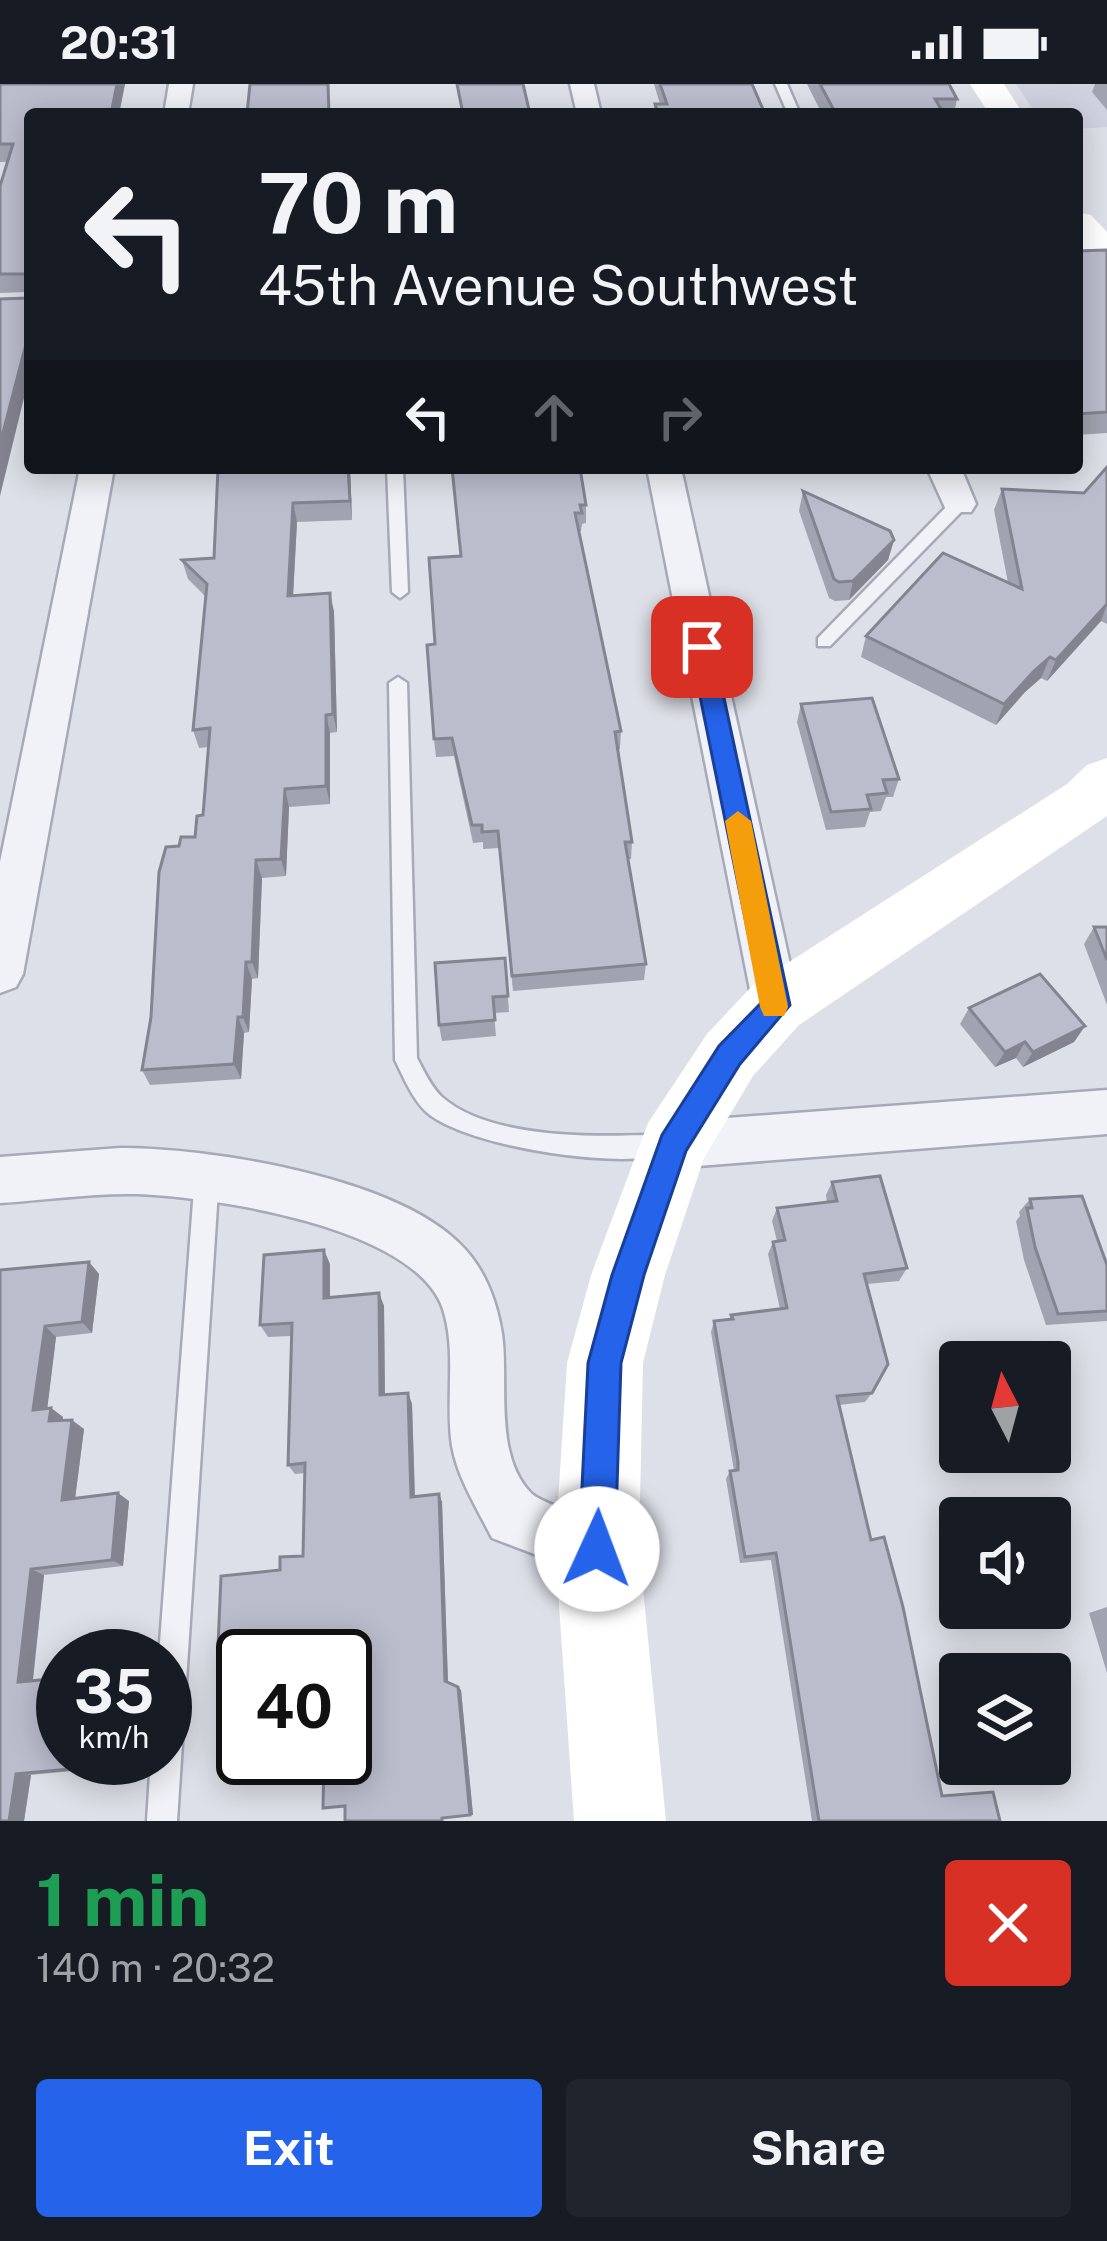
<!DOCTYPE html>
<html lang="en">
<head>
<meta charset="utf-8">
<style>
	:root { --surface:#171b24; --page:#20242c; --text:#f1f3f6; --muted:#9ea1a6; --accent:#2563eb }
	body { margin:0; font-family:"Public Sans",sans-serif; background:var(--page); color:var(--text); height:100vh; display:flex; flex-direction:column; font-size:45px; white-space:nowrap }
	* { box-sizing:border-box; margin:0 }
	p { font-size:39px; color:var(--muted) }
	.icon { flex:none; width:66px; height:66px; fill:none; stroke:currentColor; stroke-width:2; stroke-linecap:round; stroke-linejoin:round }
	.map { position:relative; height:1737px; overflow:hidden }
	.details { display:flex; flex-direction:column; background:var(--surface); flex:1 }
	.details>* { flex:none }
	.guide { position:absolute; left:24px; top:24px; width:1059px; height:366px; border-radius:12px; box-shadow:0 6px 30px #0003; background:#171b24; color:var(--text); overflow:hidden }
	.needle { width:78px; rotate:354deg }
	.controls { position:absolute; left:939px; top:1257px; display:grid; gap:24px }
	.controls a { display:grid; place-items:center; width:132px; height:132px; border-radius:12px; background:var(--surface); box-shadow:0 6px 30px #0003; font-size:60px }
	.speed { position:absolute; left:36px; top:1545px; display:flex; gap:24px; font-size:60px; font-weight:700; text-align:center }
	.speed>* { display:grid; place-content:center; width:156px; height:156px; border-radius:50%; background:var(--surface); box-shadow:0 6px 30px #0003; line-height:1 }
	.speed small { font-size:30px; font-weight:400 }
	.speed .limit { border:6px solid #111; border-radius:18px; background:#fff; color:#111 }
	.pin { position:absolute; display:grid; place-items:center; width:102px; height:102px; color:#fff; margin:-51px; border-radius:24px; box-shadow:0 6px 18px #0006 }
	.me { position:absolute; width:132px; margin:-66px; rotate:2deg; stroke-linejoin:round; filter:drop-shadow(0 0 9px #0008) }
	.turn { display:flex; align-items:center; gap:42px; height:252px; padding:0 36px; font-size:54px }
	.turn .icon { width:156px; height:156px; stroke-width:2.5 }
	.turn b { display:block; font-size:84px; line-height:102px }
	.lanes { display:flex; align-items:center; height:114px; padding:0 36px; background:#0003; justify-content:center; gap:60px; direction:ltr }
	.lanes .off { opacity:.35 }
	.round { display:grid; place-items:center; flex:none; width:126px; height:126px; border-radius:12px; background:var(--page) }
	.head { display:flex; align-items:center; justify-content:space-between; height:204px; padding:0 36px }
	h1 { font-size:72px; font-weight:700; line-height:90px; color:#1e9e55 }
	.primary-button { display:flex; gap:24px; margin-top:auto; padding:24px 36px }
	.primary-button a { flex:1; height:138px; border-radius:12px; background:var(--accent); color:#fff; font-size:48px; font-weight:700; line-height:138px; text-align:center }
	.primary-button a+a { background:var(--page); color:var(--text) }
	.status { display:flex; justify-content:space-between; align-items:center; height:84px; padding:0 60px; background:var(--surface); direction:ltr }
	.status svg { height:33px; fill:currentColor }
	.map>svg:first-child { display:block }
</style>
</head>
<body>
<div class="status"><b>20:31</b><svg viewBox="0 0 49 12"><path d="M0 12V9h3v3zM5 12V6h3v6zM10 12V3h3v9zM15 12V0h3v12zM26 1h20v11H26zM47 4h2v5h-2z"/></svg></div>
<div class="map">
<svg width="1107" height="1737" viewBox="0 0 1107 1737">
	<rect width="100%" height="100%" fill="#dee0e9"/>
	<path fill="#d0d2df" d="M1016,0H1107V43L1077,45V30H1036Z"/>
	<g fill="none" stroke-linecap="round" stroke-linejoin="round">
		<g stroke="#a7a9b7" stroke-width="5">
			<g id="lane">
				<path d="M775,0H787L800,30H788Z"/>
				<path d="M387,384H403L408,508L400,514L392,508Z"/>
				<path d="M959,415L965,416V424L830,562H818V554L953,416Z"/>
				<path d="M398,593L407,599L417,974C424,987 431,1003 442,1013C492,1057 605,1053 668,1050L676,1054L680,1061L676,1068C624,1087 475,1064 430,1031C414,1019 404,994 395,976L389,599Z"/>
				<path d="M207,1080L215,1083L219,1091L177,1737H147L151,1674H165V1572H159L195,1091L199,1083Z"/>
			</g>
		</g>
		<g stroke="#a7a9b7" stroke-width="5">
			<g id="street">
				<path d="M169,0H193L188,30H164Z"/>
				<path d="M570,0H594L601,30H577Z"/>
				<path d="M80,384H114L23,890L16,903L0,909V778Z"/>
				<path d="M647,384H681L799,921L792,935L776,941L760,935L753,921Z"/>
				<path d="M927,384H961L976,420L971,428H947Z"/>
				<path d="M1107,1006V1050L673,1084L655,1077L648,1061L655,1045L673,1038Z"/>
				<path d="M120,1064C211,1064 394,1093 460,1160C484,1183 497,1217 502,1250C509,1299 493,1372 532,1410C546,1422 598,1435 618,1443L627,1464L618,1485L597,1494L492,1454C477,1424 458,1395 452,1362C445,1317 457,1268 443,1225C415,1142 213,1113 137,1110C91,1109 46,1116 0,1119V1073Z"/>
			</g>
		</g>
		<use href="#lane" fill="#f1f2f7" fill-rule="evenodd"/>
		<use href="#street" fill="#f1f2f7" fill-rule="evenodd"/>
		<g fill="#fff" fill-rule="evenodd">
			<path d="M970,0H1004L1023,30H989Z"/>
			<path d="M1077,128L1091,131L1107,148V172L1077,168Z"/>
			<path d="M1107,674V732L799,941L753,992L704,1074L665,1191L643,1279L639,1464L666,1737H574L555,1464L567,1279L591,1191L648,1039L707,950L753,901L1067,700L1087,681Z"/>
		</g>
	</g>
	<g fill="#a1a3b0">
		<path d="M0,0H125L119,30H30V289L3,395L27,208L0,209V102L8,78H0Z"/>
		<path d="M654,0H752L765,30H654L655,20H660Z"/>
		<path d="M807,0H949L957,15L954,30H822Z"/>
		<path d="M1095,0H1107V26L1092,8Z"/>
		<path d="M1107,166V349L1077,351V167Z"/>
		<path d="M1107,383V540L1101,537L1047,597L1041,594L1025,608L996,641L861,573L866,552L1008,499L994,426L1002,405L1084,409Z"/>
		<path d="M218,384H350L352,436L297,438L293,512L330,509L334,528L337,648L330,649V720L289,723L286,792L262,794L258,894L252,895L249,948L244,949L241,995L150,1001L142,986L179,762L195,753L203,731L209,663L199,664L193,646L205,512L188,495L182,476L214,474Z"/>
		<path d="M452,384L586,421V439L582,440L581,447L579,448L621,647L620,665L618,666L632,758L631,775H628L646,880L644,896L513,907L499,764L483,765V758L473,759L454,672L436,673L434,655L435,560L460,472Z"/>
		<path d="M803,407L894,456L888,476L849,516L835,517L829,514L799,427Z"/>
		<path d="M801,620L899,695L893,713H886L881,727L870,728L865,743L826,746L797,638Z"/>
		<path d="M1094,843H1107V921L1084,860Z"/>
		<path d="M505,874L509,928L494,929L496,952L442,957L439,941Z"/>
		<path d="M969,924L1085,942L1074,958L1023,983L1016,974L995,983L960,940Z"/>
		<path d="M832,1098L907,1184L899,1197L867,1200L872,1309L865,1318L839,1321L871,1456L942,1711L1000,1737H812L771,1476L740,1479L726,1395L730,1387H734L711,1248L714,1237L729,1236L731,1231L780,1225L768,1170L773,1158L777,1157L772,1137L777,1124L827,1118L826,1111Z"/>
		<path d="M1030,1115L1107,1181V1237L1046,1241L1024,1176L1016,1137L1020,1132L1019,1128Z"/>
		<path d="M89,1178L99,1190L92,1249L56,1253L47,1325L51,1324L63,1333V1336L84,1345L75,1414L129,1417L123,1482L44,1491L33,1597L94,1685L31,1691L24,1737H0V1186Z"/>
		<path d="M330,1180V1214L379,1209L384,1222L385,1311L408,1309L412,1320L415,1412L439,1410L442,1418L448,1598L461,1606L473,1731L345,1674L344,1555L227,1568L218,1563L280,1486L303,1472L305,1389L295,1390L288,1381L291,1252L268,1253L260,1241Z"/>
		<path d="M1107,1523V1589L1089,1529Z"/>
	</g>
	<g fill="#838490">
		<path d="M117,0H125L119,30H111Z"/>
		<path d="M30,245V289L0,412V360Z"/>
		<path d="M348,384H350L352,436L350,417Z"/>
		<path d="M293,419L297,438L292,531L288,512Z"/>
		<path d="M894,456L888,476L849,516L853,497Z"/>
		<path d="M330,509L334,528L337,648L333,630Z"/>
		<path d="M1107,520L1101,537L1047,597L1056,576Z"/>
		<path d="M1050,573L1041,594L1025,608L996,641L1004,620L1034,587Z"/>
		<path d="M326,631L330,649V720L326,702Z"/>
		<path d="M285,705L289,723L286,792L281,775Z"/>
		<path d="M256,776L262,794L258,894L252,878Z"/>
		<path d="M246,878L252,895L249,948L243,933Z"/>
		<path d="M238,933L244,949L241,995L234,980Z"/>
		<path d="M1085,942L1074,958L1023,983L1033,968Z"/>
		<path d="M1025,958L1016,974L995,983L1005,968Z"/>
		<path d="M324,1166L330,1180V1227L324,1214Z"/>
		<path d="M89,1178L99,1190L92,1249L82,1238Z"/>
		<path d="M379,1209L384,1222L385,1322L380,1311Z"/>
		<path d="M45,1242L56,1253L46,1335L33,1326Z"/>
		<path d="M408,1309L412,1320L415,1421L411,1413Z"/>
		<path d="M51,1324L63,1333L61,1346L49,1337Z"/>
		<path d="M72,1336L84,1345L74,1423L62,1416Z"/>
		<path d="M118,1409L129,1417L123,1482L112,1476Z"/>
		<path d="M439,1410L442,1418L448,1600L445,1597Z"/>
		<path d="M31,1485L44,1491L32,1602L18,1598Z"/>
		<path d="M458,1603L461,1606L473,1731H470Z"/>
		<path d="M82,1674H95L94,1685L81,1684Z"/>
		<path d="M16,1690L31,1691L24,1737H9Z"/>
	</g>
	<g fill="#bbbdcd" stroke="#838490" stroke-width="3">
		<path d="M0,0H117L111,30H30V245L0,360V215L27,214V190H0V102L13,60H0Z"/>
		<path d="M250,0H328L329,30H247Z"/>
		<path d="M457,0H523L530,30H463Z"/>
		<path d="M660,0H752L765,30H658L655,20H667Z"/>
		<path d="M820,0H949L957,15H935L944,30H836Z"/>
		<path d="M1107,166V328L1077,330V167Z"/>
		<path d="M1107,383V520L1056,576L1050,573L1034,587L1004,620L866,552L943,469L1022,505L1002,405L1084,409Z"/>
		<path d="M218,384H348L350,417L293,419L288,512L330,509L333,630L326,631V702L285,705L281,775L256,776L252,878H246L243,933H238L234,980L142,986L151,933L159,788L166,763L179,762L181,753H195L197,732L203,731L210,644L193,646L207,500L182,476L214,474Z"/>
		<path d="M452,384H580L586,421H580L582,429H575L621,647L615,648L632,758H625L646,880L512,892L498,747L482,748V741H472L452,654L434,655L427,561L435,560L429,474L461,472Z"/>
		<path d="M803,407L890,447L894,456L853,497L839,498L834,495Z"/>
		<path d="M872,614L899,695L883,696L887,709L867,711L871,725L831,728L801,620Z"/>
		<path d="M1094,843H1107V876Z"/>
		<path d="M505,874L508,912L493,913L495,936L439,941L435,879Z"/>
		<path d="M1040,890L1085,942L1033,968L1025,958L1005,968L969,924Z"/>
		<path d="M880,1092L907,1184L864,1190L888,1280L872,1309L837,1312L871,1456L884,1453L903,1523L942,1712L993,1708L1000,1737H819L776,1469L745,1473L730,1387L738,1386V1378L714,1237L733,1235L731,1231L787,1224L773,1158L785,1156L777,1124L837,1117L832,1098Z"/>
		<path d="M1082,1112L1107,1181V1227L1058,1230L1035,1163L1027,1124H1032L1030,1115Z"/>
		<path d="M324,1166V1214L379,1209L380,1311L408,1309L411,1413L439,1410L445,1597L458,1603L470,1731L442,1734V1737H345V1722L323,1724L324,1674H345L344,1550L218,1563L221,1492L280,1486V1473L303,1472L305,1379L288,1381L292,1239L260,1241L264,1171Z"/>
		<path d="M89,1178L82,1238L45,1242L33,1326L51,1324L49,1337L72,1336L62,1416L118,1409L112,1476L31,1485L18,1598L63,1594V1674H82L81,1684L16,1690L9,1737H0V1186Z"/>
	</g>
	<path fill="#2563eb" stroke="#184099" stroke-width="3" d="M702,555L713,563L790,921L740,980L686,1067L644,1191L621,1279L615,1465L610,1477L597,1483L585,1477L579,1465L588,1279L612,1191L662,1051L719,962L762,918L690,563Z"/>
	<path fill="#f59e0b" d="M738,727L751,737L788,923L784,932H764L760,923L725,737Z"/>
</svg>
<div class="controls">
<a><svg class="needle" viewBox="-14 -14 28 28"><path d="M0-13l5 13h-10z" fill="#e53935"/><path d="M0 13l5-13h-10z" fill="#9ea1a6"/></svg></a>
<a><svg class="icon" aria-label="sound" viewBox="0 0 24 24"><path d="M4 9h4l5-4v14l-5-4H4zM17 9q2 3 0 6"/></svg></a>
<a><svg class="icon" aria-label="layers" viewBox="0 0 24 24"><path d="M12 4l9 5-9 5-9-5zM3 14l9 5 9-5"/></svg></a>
</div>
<div class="speed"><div>35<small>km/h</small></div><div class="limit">40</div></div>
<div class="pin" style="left:702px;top:563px;background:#d93025"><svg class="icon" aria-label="arrive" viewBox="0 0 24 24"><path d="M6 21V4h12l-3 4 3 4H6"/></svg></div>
<svg class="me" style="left:597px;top:1465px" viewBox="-20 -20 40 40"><circle r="19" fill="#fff"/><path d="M0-13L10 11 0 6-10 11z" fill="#2563eb"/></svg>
<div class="guide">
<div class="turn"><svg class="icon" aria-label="left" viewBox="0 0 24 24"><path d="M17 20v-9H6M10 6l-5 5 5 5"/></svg><div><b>70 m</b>45th Avenue Southwest</div></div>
<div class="lanes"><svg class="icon" aria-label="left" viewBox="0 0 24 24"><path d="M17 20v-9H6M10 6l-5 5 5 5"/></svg><svg class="icon off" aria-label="ahead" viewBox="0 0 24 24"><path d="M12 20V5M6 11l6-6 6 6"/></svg><svg class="icon off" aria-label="right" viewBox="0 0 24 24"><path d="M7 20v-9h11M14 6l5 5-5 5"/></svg></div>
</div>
</div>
<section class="details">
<div class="head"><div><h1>1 min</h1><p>140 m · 20:32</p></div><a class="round" style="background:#d93025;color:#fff"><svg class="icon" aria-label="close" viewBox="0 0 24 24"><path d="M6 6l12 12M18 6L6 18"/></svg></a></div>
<div class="primary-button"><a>Exit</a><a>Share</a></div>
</section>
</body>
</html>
